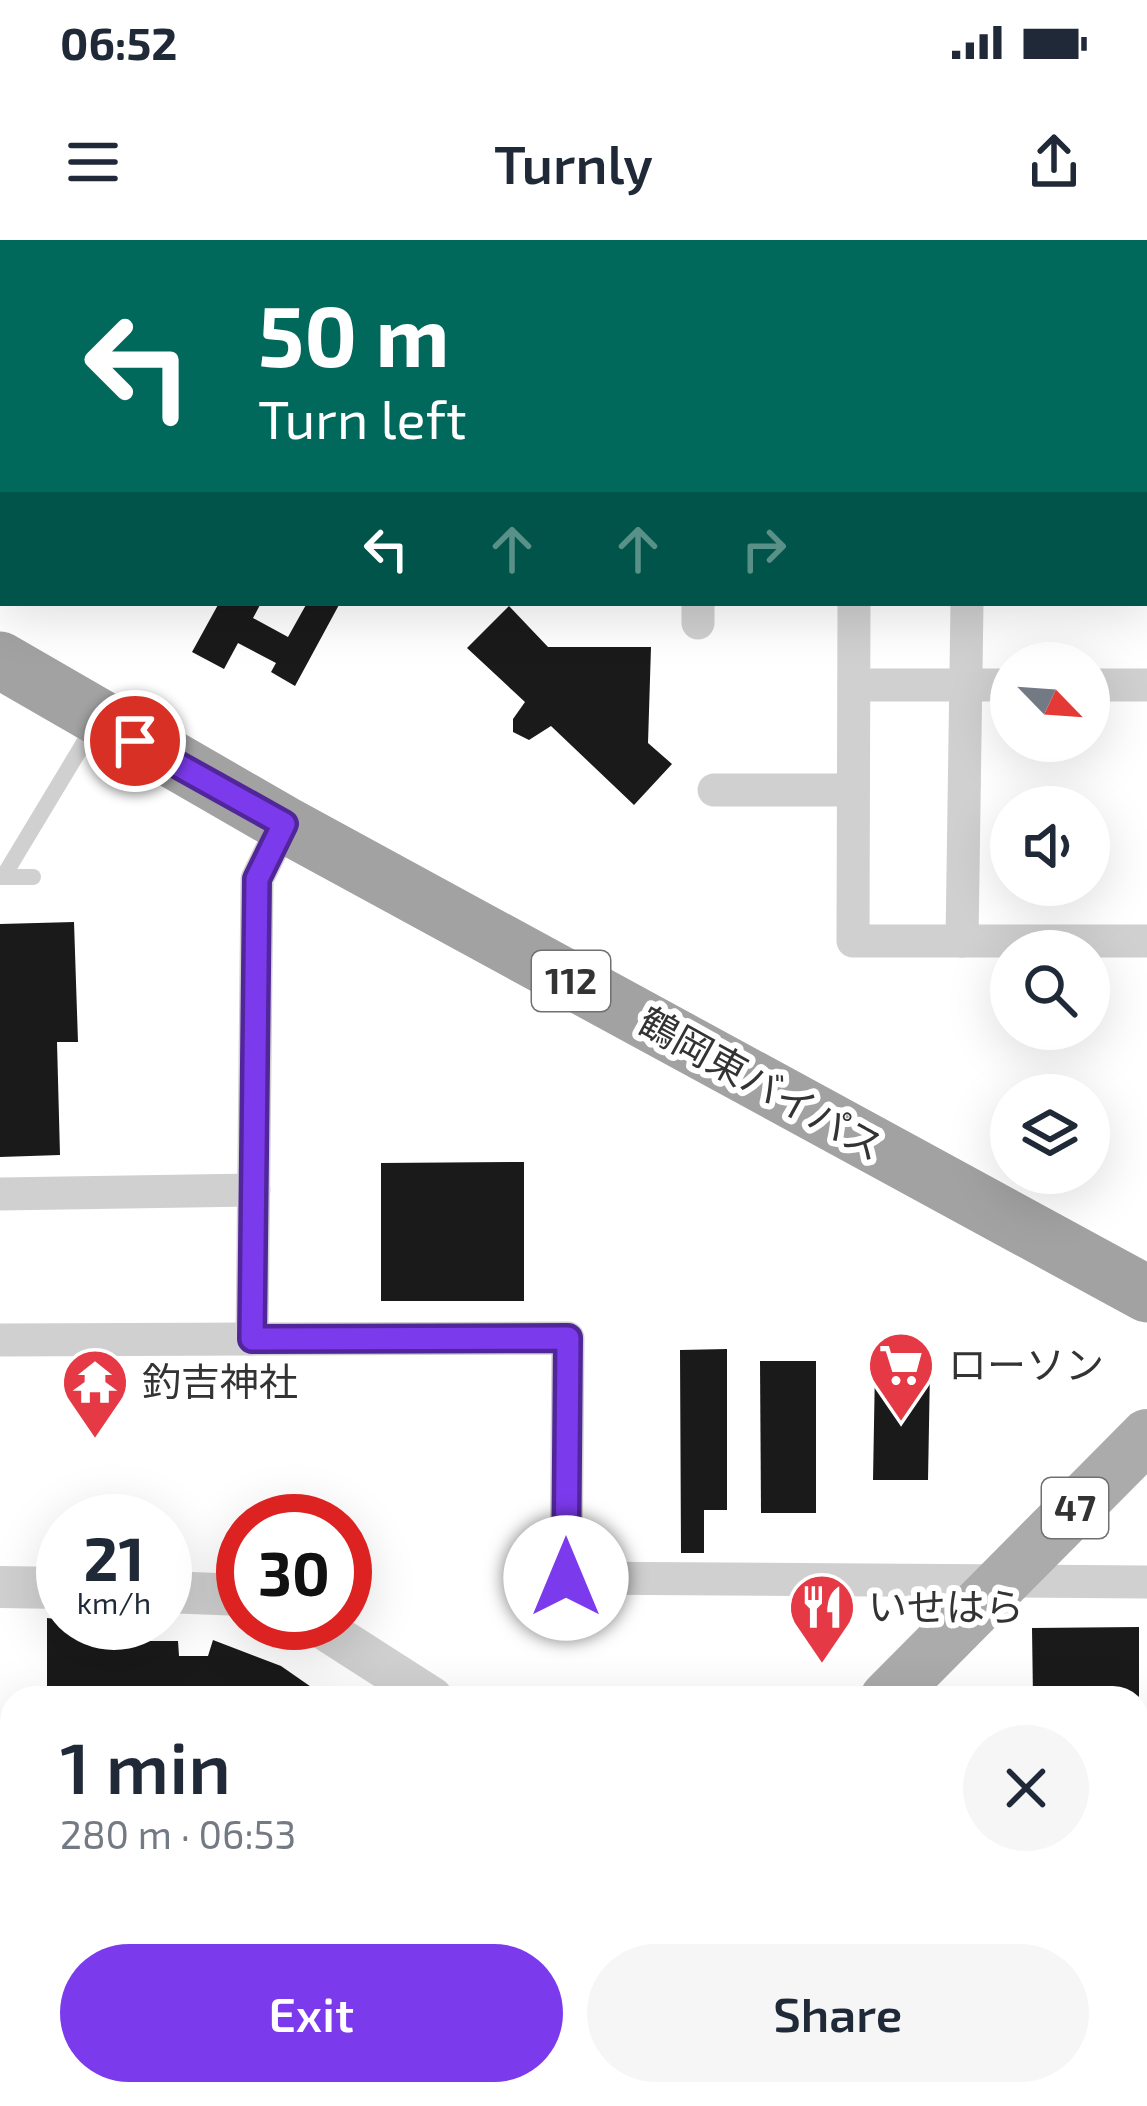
<!DOCTYPE html>
<html lang="en">
<head>
<meta charset="utf-8">
<style>
	:root { --surface:#fff; --page:#f6f6f7; --text:#1f2937; --muted:#747a83; --accent:#7c3aed }
	body { margin:0; font-family:"Exo 2","Noto Sans JP",sans-serif; background:var(--page); color:var(--text); height:100vh; display:flex; flex-direction:column; font-size:45px; white-space:nowrap }
	* { box-sizing:border-box; margin:0 }
	p { font-size:39px; color:var(--muted) }
	.icon { flex:none; width:66px; height:66px; fill:none; stroke:currentColor; stroke-width:2; stroke-linecap:round; stroke-linejoin:round }
	.map { position:relative; flex:1; overflow:hidden }
	.panel { position:absolute; left:0px; top:1446px; width:1149px; height:420px; display:flex; flex-direction:column; background:var(--surface); border-radius:36px 36px 0 0; box-shadow:0 12px 48px #0002 }
	.panel>* { flex:none }
	.top-card { position:absolute; left:0px; top:0px; width:1149px; height:366px; box-shadow:0 12px 48px #0002; background:#00695c; color:#fff; overflow:hidden }
	.needle { width:78px; rotate:115deg }
	.buttons { position:absolute; left:990px; top:402px; display:grid; gap:24px }
	.buttons a { display:grid; place-items:center; width:120px; height:120px; border-radius:50%; background:var(--surface); box-shadow:0 12px 48px #0002; font-size:60px }
	.speed { position:absolute; left:36px; top:1254px; display:flex; gap:24px; font-size:60px; font-weight:700; text-align:center }
	.speed>* { display:grid; place-content:center; width:156px; height:156px; border-radius:50%; background:var(--surface); box-shadow:0 12px 48px #0002; line-height:1 }
	.speed small { font-size:30px; font-weight:400 }
	.speed .limit { border:18px solid #d22; background:#fff; color:#111 }
	.pin { position:absolute; display:grid; place-items:center; width:102px; height:102px; color:#fff; margin:-51px; border:6px solid #fff; border-radius:50%; box-shadow:0 3px 12px #0007 }
	.me { position:absolute; width:132px; margin:-66px; rotate:0deg; stroke-linejoin:round; filter:drop-shadow(0 0 9px #0008) }
	.turn { display:flex; align-items:center; gap:42px; height:252px; padding:0 60px; font-size:54px }
	.turn .icon { width:156px; height:156px; stroke-width:2.5 }
	.turn b { display:block; font-size:84px; line-height:102px }
	.lanes { display:flex; align-items:center; height:114px; padding:0 60px; background:#0003; justify-content:center; gap:60px; direction:ltr }
	.lanes .off { opacity:.35 }
	.round { display:grid; place-items:center; flex:none; width:126px; height:126px; border-radius:63px; background:var(--page) }
	.overview { display:flex; align-items:center; justify-content:space-between; height:204px; padding:0 60px }
	h1 { font-size:72px; font-weight:600; line-height:90px }
	.action { display:flex; gap:24px; margin-top:auto; padding:24px 60px }
	.action a { flex:1; height:138px; border-radius:72px; background:var(--accent); color:#fff; font-size:48px; font-weight:600; line-height:138px; text-align:center }
	.action a+a { background:var(--page); color:var(--text) }
	.status { display:flex; justify-content:space-between; align-items:center; height:84px; padding:0 60px; background:var(--surface); direction:ltr }
	.status svg { height:33px; fill:currentColor }
	header { display:flex; justify-content:space-between; align-items:center; height:156px; padding:0 60px; background:var(--surface); font-size:54px; font-weight:600 }
	.map>svg:first-child { display:block }
</style>
</head>
<body>
<div class="status"><b>06:52</b><svg viewBox="0 0 49 12"><path d="M0 12V9h3v3zM5 12V6h3v6zM10 12V3h3v9zM15 12V0h3v12zM26 1h20v11H26zM47 4h2v5h-2z"/></svg></div>
<header><svg class="icon" aria-label="menu" viewBox="0 0 24 24"><path d="M4 6h16M4 12h16M4 18h16"/></svg>Turnly<svg class="icon" aria-label="share" viewBox="0 0 24 24"><path d="M12 15V3M7 8l5-5 5 5M5 13v7h14v-7"/></svg></header>
<div class="map">
<svg width="1147" height="1866" viewBox="0 0 1147 1866">
	<rect width="100%" height="100%" fill="#fff"/>
	<g fill="#1a1a1a">
		<path d="M219,363H256L260,365L253,378L288,397L307,363H340L295,446L271,432L276,423L238,403L224,429L192,412Z"/>
		<path d="M509,366L548,407H651L648,503L672,524L634,565L551,486L529,500L513,492V479L525,462L467,408Z"/>
		<path d="M74,682L78,802H57L60,915L0,917V684Z"/>
		<path d="M524,922V1061H381V923Z"/>
		<path d="M727,1109V1270H704V1313H681L680,1110Z"/>
		<path d="M760,1121H816V1273H761Z"/>
		<path d="M875,1128L930,1129L928,1240H873Z"/>
		<path d="M47,1378L133,1388L132,1401H178L179,1416H208L213,1400L281,1426L327,1458H47Z"/>
		<path d="M1139,1387V1458H1033L1032,1388Z"/>
	</g>
	<g fill="none" stroke-linecap="round" stroke-linejoin="round">
		<g stroke="#d0d0d0" stroke-width="16">
			<path d="M0,637H33"/>
			<path d="M3,637L94,486"/>
		</g>
		<g stroke="#d0d0d0" stroke-width="33">
			<path d="M408,3L410,0"/>
			<path d="M847,3V0"/>
			<path d="M1146,195H1147"/>
			<path d="M854,363L853,701H1147"/>
			<path d="M698,383V363"/>
			<path d="M854,445H1011"/>
			<path d="M1089,445H1147"/>
			<path d="M714,550H853"/>
			<path d="M962,701L967,363"/>
			<path d="M0,954L254,950"/>
			<path d="M252,1099L257,639L284,584"/>
			<path d="M0,1100L568,1098L566,1338L1147,1342"/>
			<path d="M1137,1720H1147"/>
			<path d="M733,1866V1854"/>
		</g>
		<g stroke="#d0d0d0" stroke-width="42">
			<path d="M123,3L125,0"/>
			<path d="M0,174L3,169"/>
			<path d="M0,1347L63,1348"/>
			<path d="M165,1352L243,1355"/>
			<path d="M315,1383L432,1458"/>
		</g>
		<g stroke="#ababab" stroke-width="54">
			<path d="M887,1458L1147,1196"/>
			<path d="M517,1866L525,1854"/>
		</g>
		<path stroke="#a2a2a2" stroke-width="57" d="M0,420L284,584L1147,1054"/>
	</g>
	<g fill="none" stroke-linecap="round" stroke-linejoin="round">
		<g stroke="#51269a" stroke-width="30">
			<path id="route" d="M135,501L284,584L257,639L252,1099L568,1098L566,1338"/>
		</g>
		<use href="#route" stroke="#7c3aed" stroke-width="21"/>
	</g>
	<defs>
		<g id="supermarket-pin" transform="scale(3.45)"><path d="M0 17L-7.5 6A9.5 9.5 0 1 1 7.5 6Z" fill="#e63946" stroke="#fff"/><path d="M-6-5.5h2.5l.6 2H6L4.5 2H-2.5L-4.4-4H-6ZM-1.5 3.2a1.3 1.3 0 1 0 .1 0ZM3 3.2a1.3 1.3 0 1 0 .1 0Z" fill="#fff"/></g>
		<g id="temple-pin" transform="scale(3.45)"><path d="M0 17L-7.5 6A9.5 9.5 0 1 1 7.5 6Z" fill="#e63946" stroke="#fff"/><path d="M0-6L5-2H3V0L6.5 2.5H4V6H1.5V3h-3V6H-4V2.5H-6.5L-3 0V-2H-5Z" fill="#fff"/></g>
		<g id="restaurant-pin" transform="scale(3.45)"><path d="M0 17L-7.5 6A9.5 9.5 0 1 1 7.5 6Z" fill="#e63946" stroke="#fff"/><path d="M-5-6h1v4h1v-4h1v4h1v-4h1v5L-1.5 .5V6h-2V.5L-5-1ZM5-6V6H3V1.5H1.5Q1.5-4 5-6Z" fill="#fff"/></g>
	</defs>
	<g fill-rule="evenodd">
		<use href="#supermarket-pin" x="901" y="1125"/>
		<use href="#temple-pin" x="95" y="1142"/>
		<use href="#restaurant-pin" x="822" y="1367"/>
	</g>
	<g text-anchor="middle" stroke-width="12" stroke-linejoin="round" paint-order="stroke">
		<g fill="#fff" stroke="#707070" stroke-width="3">
			<rect x="532" y="711" width="78" height="60" rx="9"/>
			<rect x="1042" y="1238" width="66" height="60" rx="9"/>
		</g>
		<g font-size="36" font-weight="bold" fill="#333">
			<text x="571" y="754">112</text>
			<text x="1075" y="1281">47</text>
		</g>
		<g font-size="39" fill="#333" stroke="#fff">
			<text transform="translate(761 844) rotate(29)" y="14">鶴岡東バイパス</text>
		</g>
		<g font-size="39" fill="#333" stroke="#fff" text-anchor="start">
			<text x="948" y="1139">ローソン</text>
			<text x="142" y="1156">釣吉神社</text>
			<text x="868" y="1381">いせはら</text>
		</g>
	</g>
</svg>
<div class="buttons">
<a><svg class="needle" viewBox="-14 -14 28 28"><path d="M0-13l5 13h-10z" fill="#e53935"/><path d="M0 13l5-13h-10z" fill="#747a83"/></svg></a>
<a><svg class="icon" aria-label="sound" viewBox="0 0 24 24"><path d="M4 9h4l5-4v14l-5-4H4zM17 9q2 3 0 6"/></svg></a>
<a><svg class="icon" aria-label="search" viewBox="0 0 24 24"><circle cx="10" cy="10" r="6"/><path d="M15 15l6 6"/></svg></a>
<a><svg class="icon" aria-label="layers" viewBox="0 0 24 24"><path d="M12 4l9 5-9 5-9-5zM3 14l9 5 9-5"/></svg></a>
</div>
<div class="speed"><div>21<small>km/h</small></div><div class="limit">30</div></div>
<div class="pin" style="left:135px;top:501px;background:#d93025"><svg class="icon" aria-label="arrive" viewBox="0 0 24 24"><path d="M6 21V4h12l-3 4 3 4H6"/></svg></div>
<svg class="me" style="left:566px;top:1338px" viewBox="-20 -20 40 40"><circle r="19" fill="#fff"/><path d="M0-13L10 11 0 6-10 11z" fill="#7c3aed"/></svg>
<div class="top-card">
<div class="turn"><svg class="icon" aria-label="left" viewBox="0 0 24 24"><path d="M17 20v-9H6M10 6l-5 5 5 5"/></svg><div><b>50 m</b>Turn left</div></div>
<div class="lanes"><svg class="icon" aria-label="left" viewBox="0 0 24 24"><path d="M17 20v-9H6M10 6l-5 5 5 5"/></svg><svg class="icon off" aria-label="ahead" viewBox="0 0 24 24"><path d="M12 20V5M6 11l6-6 6 6"/></svg><svg class="icon off" aria-label="ahead" viewBox="0 0 24 24"><path d="M12 20V5M6 11l6-6 6 6"/></svg><svg class="icon off" aria-label="right" viewBox="0 0 24 24"><path d="M7 20v-9h11M14 6l5 5-5 5"/></svg></div>
</div>
<section class="panel">
<div class="overview"><div><h1>1 min</h1><p>280 m · 06:53</p></div><a class="round"><svg class="icon" aria-label="close" viewBox="0 0 24 24"><path d="M6 6l12 12M18 6L6 18"/></svg></a></div>
<div class="action"><a>Exit</a><a>Share</a></div>
</section>
</div>
</body>
</html>
